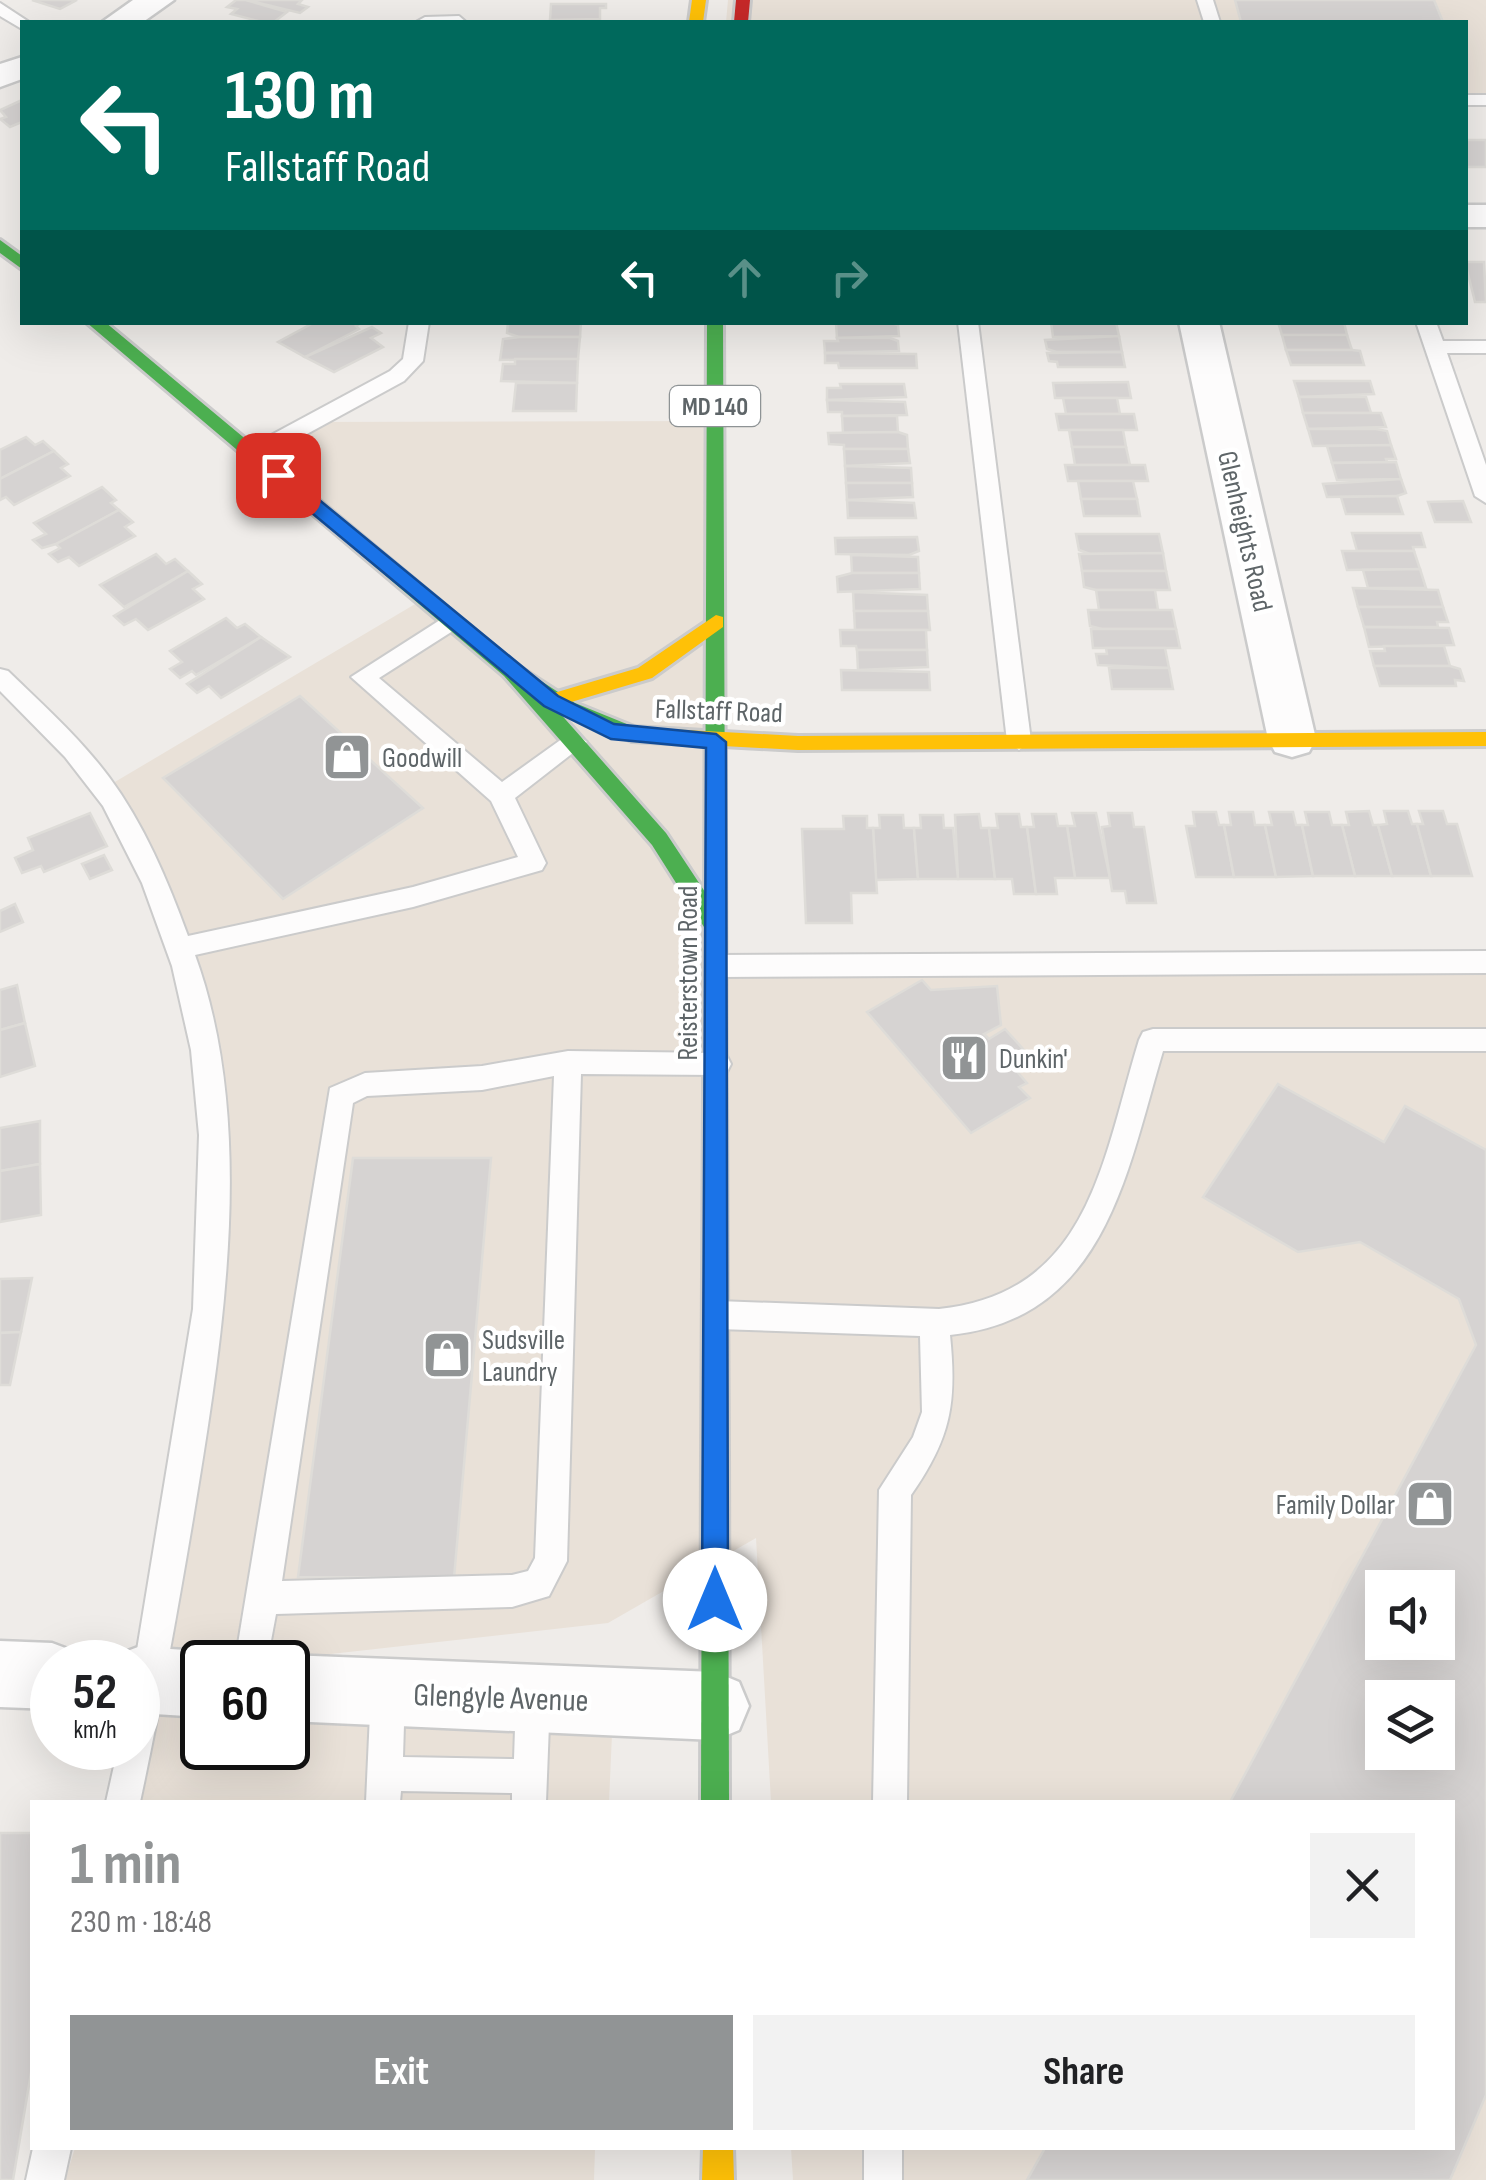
<!DOCTYPE html>
<html lang="en">
<head>
<meta charset="utf-8">
<style>
	:root { --surface:#fff; --page:#f2f2f2; --text:#202124; --muted:#757577; --accent:#919495 }
	body { margin:0; font-family:"Sofia Sans Condensed",sans-serif; background:var(--page); color:var(--text); height:100vh; display:flex; flex-direction:column; font-size:38px; white-space:nowrap }
	* { box-sizing:border-box; margin:0 }
	p { font-size:32px; color:var(--muted) }
	.icon { flex:none; width:55px; height:55px; fill:none; stroke:currentColor; stroke-width:2; stroke-linecap:round; stroke-linejoin:round }
	.map { position:relative; flex:1; overflow:hidden }
	.side { position:absolute; left:30px; top:1800px; width:1425px; height:350px; display:flex; flex-direction:column; background:var(--surface); border-radius:0px; box-shadow:0 10px 40px #0002 }
	.side>* { flex:none }
	.hud { position:absolute; left:20px; top:20px; width:1448px; height:305px; border-radius:0px; box-shadow:0 10px 40px #0002; background:#00695c; color:#fff; overflow:hidden }
	.buttons { position:absolute; left:1365px; top:1570px; display:grid; gap:20px }
	.buttons a { display:grid; place-items:center; width:90px; height:90px; border-radius:0px; background:var(--surface); box-shadow:0 10px 40px #0002; font-size:50px }
	.speed { position:absolute; left:30px; top:1640px; display:flex; gap:20px; font-size:50px; font-weight:700; text-align:center }
	.speed>* { display:grid; place-content:center; width:130px; height:130px; border-radius:50%; background:var(--surface); box-shadow:0 10px 40px #0002; line-height:1 }
	.speed small { font-size:25px; font-weight:400 }
	.speed .limit { border:5px solid #111; border-radius:15px; background:#fff; color:#111 }
	.pin { position:absolute; display:grid; place-items:center; width:85px; height:85px; color:#fff; margin:-42px; border-radius:20px; box-shadow:0 5px 15px #0006 }
	.me { position:absolute; width:110px; margin:-55px; rotate:0deg; stroke-linejoin:round; filter:drop-shadow(0 0 8px #0008) }
	.turn { display:flex; align-items:center; gap:35px; height:210px; padding:0 40px; font-size:45px }
	.turn .icon { width:130px; height:130px; stroke-width:2.5 }
	.turn b { display:block; font-size:70px; line-height:85px }
	.lanes { display:flex; align-items:center; height:95px; padding:0 40px; background:#0003; justify-content:center; gap:50px; direction:ltr }
	.lanes .off { opacity:.35 }
	.round { display:grid; place-items:center; flex:none; width:105px; height:105px; border-radius:0px; background:var(--page) }
	.summary { display:flex; align-items:center; justify-content:space-between; height:170px; padding:0 40px }
	h1 { font-size:60px; font-weight:700; line-height:75px; color:var(--accent) }
	.action { display:flex; gap:20px; margin-top:auto; padding:20px 40px }
	.action a { flex:1; height:115px; border-radius:0px; background:var(--accent); color:#fff; font-size:40px; font-weight:700; line-height:115px; text-align:center }
	.action a+a { background:var(--page); color:var(--text) }
	.map>svg:first-child { display:block }
</style>
</head>
<body>
<div class="map">
<svg width="1486" height="2180" viewBox="0 0 1486 2180">
	<rect width="100%" height="100%" fill="#efece9"/>
	<g fill="#e9e1d8" fill-rule="evenodd">
		<path d="M728,0H1486V98L1465,99V22H726Z"/>
		<path d="M717,421L720,966L1486,964V2180H793L791,2148H1452V1802H771L756,1538L608,1623L259,1662H202V1669L145,1675L201,1371L217,1116L191,977L103,789L427,597L258,453L313,422ZM1382,1588H1438V1642H1382ZM1382,1698H1438V1752H1382Z"/>
		<path d="M156,1710H202V1748H288V1711L613,1712L609,1802H139Z"/>
		<path d="M75,2148H595L594,2180H65Z"/>
	</g>
	<g fill="#d6d3d2" stroke="#dedcd8" stroke-width="2.5" fill-rule="evenodd">
		<path d="M32,0H77L60,9Z"/>
		<path d="M236,0H246L287,12L274,22H262L231,14L237,9L227,7Z"/>
		<path d="M247,0H302L298,4L308,7L300,13Z"/>
		<path d="M1235,0H1434L1443,22H1241Z"/>
		<path d="M551,4H606V8H600V19L550,20Z"/>
		<path d="M22,100V122L10,127L0,119L6,117L0,110Z"/>
		<rect x="1465" y="140" width="21" height="27"/>
		<path d="M1465,262H1484L1486,302H1475Z"/>
		<path d="M315,322H363L356,326L359,329L305,357L278,342Z"/>
		<path d="M508,322H581L580,337H519L507,333Z"/>
		<path d="M889,322L898,325L899,336L837,338L836,323Z"/>
		<path d="M1051,322H1116L1119,336L1053,337Z"/>
		<path d="M1278,322H1344L1347,335H1282Z"/>
		<path d="M372,327L381,333L371,338L383,347L334,372L305,357Z"/>
		<path d="M1282,335H1347L1352,350H1286Z"/>
		<path d="M1119,336L1122,352H1056L1047,349L1045,340Z"/>
		<path d="M519,337H580L578,359L500,360L503,339Z"/>
		<path d="M837,338H890L898,341L899,351L825,353L824,341H838Z"/>
		<path d="M1286,350H1352L1360,351L1364,365H1291Z"/>
		<path d="M1122,352L1125,367H1058L1057,362L1049,361L1047,353Z"/>
		<path d="M825,353L916,354L917,368H839L838,363H825Z"/>
		<path d="M515,359H578L577,383L501,381L503,364H515Z"/>
		<path d="M1294,381H1370L1374,394L1299,397Z"/>
		<path d="M1128,382L1131,398H1055L1053,383Z"/>
		<path d="M516,383H577L576,411H513Z"/>
		<path d="M840,384H904L906,397L827,400V388H841Z"/>
		<path d="M1299,397H1366L1371,413H1303Z"/>
		<path d="M1063,398H1117L1120,414H1066Z"/>
		<path d="M827,400L905,402L907,415L842,416V412H828Z"/>
		<path d="M1303,413H1381L1386,427L1308,429Z"/>
		<path d="M1056,414H1134L1137,430H1059Z"/>
		<path d="M842,416H897L898,432L843,433Z"/>
		<path d="M1308,429H1376L1387,431L1391,445L1313,446Z"/>
		<path d="M1069,430H1123L1126,447H1072Z"/>
		<path d="M898,432L907,435L908,449H844V445L829,444L828,433Z"/>
		<path d="M26,437L35,445L43,441L54,451L0,479V450Z"/>
		<path d="M1391,445L1396,459H1386L1387,462L1332,463L1327,446Z"/>
		<path d="M1072,447H1126L1130,465H1075Z"/>
		<path d="M844,449H908L910,463L845,466Z"/>
		<path d="M54,451L68,464L61,468L70,476L14,505L6,497L0,500V479Z"/>
		<path d="M1396,462L1401,479L1337,480L1332,463Z"/>
		<path d="M1065,465H1145L1148,481H1068Z"/>
		<path d="M845,466L911,468L912,483H846Z"/>
		<path d="M1401,479L1406,493L1397,496L1327,497L1323,484Z"/>
		<path d="M1078,481H1133L1137,499H1081Z"/>
		<path d="M846,483H912L913,497L847,500Z"/>
		<path d="M102,487L116,500L111,503L119,510L56,544L42,548L33,540L46,534L34,523Z"/>
		<path d="M1397,496L1403,514H1346L1341,497Z"/>
		<path d="M1081,499H1137L1140,516H1084Z"/>
		<path d="M847,500L914,503L916,518H848Z"/>
		<path d="M1463,501L1471,522H1435L1428,502Z"/>
		<path d="M119,510L133,522L125,527L135,536L79,566L69,557L58,562L49,554L60,548L56,544Z"/>
		<path d="M1352,533H1421L1425,547H1413L1414,551H1357Z"/>
		<path d="M1076,534H1159L1163,553L1090,554L1079,550Z"/>
		<path d="M917,537L919,551L909,555L836,554L835,538Z"/>
		<path d="M1342,551H1414L1420,569L1347,570Z"/>
		<path d="M1163,553L1166,571H1082L1079,554Z"/>
		<path d="M156,554L166,564L175,559L188,571L124,607L100,585Z"/>
		<path d="M851,555L918,557L919,573H852Z"/>
		<path d="M1420,569L1426,588H1368L1363,570Z"/>
		<path d="M188,571L202,584L193,589L204,599L148,630L136,619L124,625L114,616Z"/>
		<path d="M1082,571H1166L1170,590H1096L1084,587Z"/>
		<path d="M852,573H919L920,589L838,592L837,577Z"/>
		<path d="M1353,588L1438,590L1443,607H1358Z"/>
		<path d="M1096,590H1155L1158,610H1099Z"/>
		<path d="M853,592L927,595L928,611H854Z"/>
		<path d="M1358,607H1443L1448,622H1437L1438,627H1364Z"/>
		<path d="M1088,610H1172L1176,629H1102L1090,626Z"/>
		<path d="M854,611H928L930,630H855Z"/>
		<path d="M226,618L237,628L245,624L261,637L196,675L192,671L180,678L170,669L182,662L170,651Z"/>
		<path d="M1364,627L1449,628L1454,645L1369,647Z"/>
		<path d="M1091,629H1176L1180,648H1093Z"/>
		<path d="M840,630H926L927,650H857L856,646H841Z"/>
		<path d="M261,637L290,657L221,698L209,686L197,693L187,684Z"/>
		<path d="M1384,646H1444L1450,666H1374L1370,651H1385Z"/>
		<path d="M1106,648H1165L1169,668L1098,665L1096,654H1107Z"/>
		<path d="M857,650H927L928,667L858,670Z"/>
		<path d="M1374,666H1450L1460,669L1464,681L1455,680L1456,686H1380Z"/>
		<path d="M1109,668H1169L1173,689H1112Z"/>
		<path d="M841,670L929,672L930,690H842Z"/>
		<path d="M300,696L423,808L283,899L163,778Z"/>
		<path d="M1369,811L1373,825H1378L1392,876H1355L1342,825H1349L1346,812Z"/>
		<path d="M1384,811H1408L1412,824H1417L1431,876H1392L1378,825L1387,824Z"/>
		<path d="M1419,811H1443L1447,824H1457L1472,876H1431L1417,824H1423Z"/>
		<path d="M1193,812H1216L1219,825H1224L1234,877H1196L1186,826H1195Z"/>
		<path d="M1229,812H1253L1255,825H1265L1276,877H1234L1224,825H1231Z"/>
		<path d="M1269,812H1293L1296,825H1302L1313,876L1276,877L1265,825H1272Z"/>
		<path d="M1305,812H1329L1332,825H1342L1355,876H1313L1302,825H1308Z"/>
		<path d="M90,813L107,846L44,872L41,866L22,873L15,858L33,850L28,838Z"/>
		<path d="M1072,813H1096L1110,878H1075L1067,826H1075Z"/>
		<path d="M1108,813H1132L1134,827H1144L1156,903H1127L1125,891H1112L1102,827L1110,826Z"/>
		<path d="M979,814L981,828H989L995,879H958L955,815Z"/>
		<path d="M996,814H1019L1021,827H1027L1036,894H1014L1012,879H995L989,828H998Z"/>
		<path d="M1032,814H1056L1058,826H1067L1075,878H1055L1057,894H1036L1027,827H1034Z"/>
		<path d="M879,815H903L904,828H914L918,879L876,880L873,828H880Z"/>
		<path d="M920,815H943L944,828H953L958,879H918L914,828H921Z"/>
		<path d="M843,816H867V828H873L877,893H851L852,923H806L802,829H844Z"/>
		<path d="M104,855L112,870L90,879L82,864Z"/>
		<path d="M15,904L23,922L0,932V911Z"/>
		<path d="M922,980L931,990L997,986L1001,1025L984,1034L989,1039L1005,1029L1023,1049L1017,1053L1024,1062L1014,1068L1027,1083L1019,1087L1030,1098L971,1133L867,1012Z"/>
		<path d="M17,985L25,1023L0,1030V990Z"/>
		<path d="M25,1023L35,1066L0,1077V1030Z"/>
		<path d="M1278,1084L1384,1142L1405,1106L1486,1150V2095L1450,2180H1027L1045,2148H1452V1802H1230L1476,1345L1459,1299L1360,1242L1298,1252L1203,1197ZM1382,1588H1438V1642H1382ZM1382,1698H1438V1752H1382Z"/>
		<path d="M40,1121V1164L0,1171V1128Z"/>
		<path d="M353,1158H491L454,1578L298,1577Z"/>
		<path d="M40,1164L41,1215L0,1222V1171Z"/>
		<path d="M32,1278L21,1332L0,1333V1279Z"/>
		<path d="M21,1332L10,1385H0V1333Z"/>
		<path d="M0,1833H32V2067L13,2180H0Z"/>
	</g>
	<g fill="none" stroke-linecap="round" stroke-linejoin="round">
		<g stroke="#cbcbcb" stroke-width="4">
			<g id="lane">
				<path d="M1197,0H1213L1220,22H1204Z"/>
				<path d="M0,3L29,22H22V29L0,16Z"/>
				<path d="M459,16L466,22H416L425,17Z"/>
				<rect x="1465" y="95" width="21" height="10"/>
				<path d="M409,322H429L423,361L404,381L261,459H245V449L390,371L403,359Z"/>
				<path d="M958,322H978L1031,741L1019,750L1007,741Z"/>
				<path d="M1416,322H1436L1443,341H1486V353H1447L1486,465V503L1475,496Z"/>
				<path d="M451,613L462,621L459,627L379,678L502,782L566,736L575,733L587,742L515,798L546,863L542,870L413,907L195,955C258,1128 222,1343 193,1519C177,1614 160,1709 140,1802H106L118,1748H138L135,1662L193,1309L199,1135L191,1050L172,966L142,883L103,806L65,757L0,691V669L8,671C43,705 80,738 109,777C144,824 168,881 188,936L413,887L518,857L491,801L351,677Z"/>
				<path d="M1486,951V973L717,977L704,966L717,955Z"/>
				<path d="M1153,1029H1486V1051H1163C1126,1175 1105,1319 950,1335C957,1403 951,1438 911,1495L907,1802H873L879,1490L913,1437L922,1412L920,1336L718,1329L707,1325L703,1315L707,1305L718,1301L939,1309C1090,1293 1102,1161 1139,1040L1143,1032Z"/>
				<path d="M568,1051L717,1053L727,1056L731,1064L727,1072L717,1075L581,1074L567,1561L549,1596L512,1607L276,1614L267,1662H235L330,1088L365,1073L482,1066ZM554,1076L535,1558L528,1571L512,1575L282,1581L353,1103L367,1096L482,1090Z"/>
				<path d="M388,1675L400,1680L405,1692L403,1757L514,1759L516,1698L521,1686L533,1681L545,1686L550,1698L546,1802H512V1793L401,1791L400,1802H366L371,1692L376,1680Z"/>
				<path d="M33,2148H71L64,2180H26Z"/>
				<rect x="864" y="2148" width="38" height="32"/>
			</g>
		</g>
		<g stroke="#cbcbcb" stroke-width="5">
			<g id="street">
				<path d="M133,0H174L143,22H102Z"/>
				<path d="M22,57V79L0,87V64Z"/>
				<rect x="1465" y="205" width="21" height="22"/>
				<path d="M1179,322H1219L1316,739L1309,752L1292,757L1275,752L1268,739Z"/>
				<path d="M0,1641L52,1643L76,1652L80,1662H52V1709L0,1707Z"/>
				<path d="M138,1647L202,1651L226,1660L202,1662V1717L138,1713V1662H112L114,1656Z"/>
				<path d="M288,1655L715,1672L739,1682L749,1706L739,1730L715,1740L288,1721V1662H269Z"/>
			</g>
		</g>
		<g stroke="#cbcbcb" stroke-width="6">
			<g id="fast">
				<path d="M0,240L22,256V269L0,253Z"/>
				<path d="M86,322H105L518,666L575,703L639,729L642,734L632,741L558,711L666,833L705,892L707,322H723L726,1095L723,1102H707L704,1095V927L652,845L504,676Z"/>
				<path d="M715,1443L724,1446L728,1455L729,1802H701L702,1455L706,1446Z"/>
			</g>
		</g>
		<g stroke="#cbcbcb" stroke-width="6">
			<g id="slow">
				<path d="M692,0H706L703,22H689Z"/>
				<path d="M716,615L723,617V627L652,678L551,708L541,701L544,696L638,668Z"/>
				<path d="M632,727L798,736L1486,732V746L798,750L632,741L622,734Z"/>
				<path d="M703,2148H733L734,2180H702Z"/>
			</g>
		</g>
		<g stroke="#cbcbcb" stroke-width="6">
			<g id="jam">
				<path d="M736,0H750L748,22H734Z"/>
				<path d="M715,1085L723,1088L726,1095L728,1455L724,1464L715,1467L706,1464L702,1455L704,1095L707,1088Z"/>
			</g>
		</g>
		<use href="#lane" fill="#fdfcfc" fill-rule="evenodd"/>
		<use href="#street" fill="#fdfcfc" fill-rule="evenodd"/>
		<use href="#fast" fill="#4caf50" fill-rule="evenodd"/>
		<use href="#slow" fill="#ffc107" fill-rule="evenodd"/>
		<use href="#jam" fill="#c62828" fill-rule="evenodd"/>
	</g>
	<path fill="#1a73e8" stroke="#114b97" stroke-width="2.5" d="M271,471H284L558,696L614,724L716,734L726,742L728,1600L725,1609L715,1613L705,1609L702,1600L706,748L611,739L544,706L271,479Z"/>
	<defs>
		<g id="shop-square" transform="scale(2.5)"><rect x="-9" y="-9" width="18" height="18" rx="4" fill="#919495" stroke="#fff"/><path d="M-5-2.5h2.3a2.7 3.5 0 0 1 5.4 0H5L5.5 6h-11ZM-1.5-2.5h3a1.5 2.3 0 0 0-3 0Z" fill="#fff"/></g>
		<g id="restaurant-square" transform="scale(2.5)"><rect x="-9" y="-9" width="18" height="18" rx="4" fill="#919495" stroke="#fff"/><path d="M-5-6h1v4h1v-4h1v4h1v-4h1v5L-1.5 .5V6h-2V.5L-5-1ZM5-6V6H3V1.5H1.5Q1.5-4 5-6Z" fill="#fff"/></g>
	</defs>
	<g fill-rule="evenodd">
		<use href="#shop-square" x="347" y="757"/>
		<use href="#restaurant-square" x="964" y="1058"/>
		<use href="#shop-square" x="447" y="1355"/>
		<use href="#shop-square" x="1430" y="1504"/>
	</g>
	<g text-anchor="middle" stroke-width="9" stroke-linejoin="round" paint-order="stroke">
		<rect fill="#fff" stroke="#8e9395" stroke-width="2.5" x="670" y="386" width="90" height="40" rx="8"/>
		<g font-size="25" font-weight="bold" fill="#5e6568">
			<text x="715" y="415">MD 140</text>
		</g>
		<g font-size="28" fill="#5e6568" stroke="#fff">
			<text transform="translate(1246 531) rotate(77)" y="10">Glenheights Road</text>
			<text transform="translate(719 710) rotate(2)" y="10">Fallstaff Road</text>
			<text transform="translate(687 973) rotate(-90)" y="10">Reisterstown Road</text>
		</g>
		<g font-size="28" fill="#5e6568" stroke="#fff" text-anchor="start">
			<text x="382" y="767">Goodwill</text>
			<text x="999" y="1068">Dunkin'</text>
			<text x="482" y="1349">Sudsville<tspan x="482" dy="32">Laundry</tspan></text>
			<text x="1395" y="1514" text-anchor="end">Family Dollar</text>
		</g>
		<g font-size="32" fill="#5e6568" stroke="#fff">
			<text transform="translate(501 1697) rotate(2)" y="11">Glengyle Avenue</text>
		</g>
	</g>
</svg>
<div class="buttons">
<a><svg class="icon" aria-label="sound" viewBox="0 0 24 24"><path d="M4 9h4l5-4v14l-5-4H4zM17 9q2 3 0 6"/></svg></a>
<a><svg class="icon" aria-label="layers" viewBox="0 0 24 24"><path d="M12 4l9 5-9 5-9-5zM3 14l9 5 9-5"/></svg></a>
</div>
<div class="speed"><div>52<small>km/h</small></div><div class="limit">60</div></div>
<div class="pin" style="left:278px;top:475px;background:#d93025"><svg class="icon" aria-label="arrive" viewBox="0 0 24 24"><path d="M6 21V4h12l-3 4 3 4H6"/></svg></div>
<svg class="me" style="left:715px;top:1600px" viewBox="-20 -20 40 40"><circle r="19" fill="#fff"/><path d="M0-13L10 11 0 6-10 11z" fill="#1a73e8"/></svg>
<div class="hud">
<div class="turn"><svg class="icon" aria-label="left" viewBox="0 0 24 24"><path d="M17 20v-9H6M10 6l-5 5 5 5"/></svg><div><b>130 m</b>Fallstaff Road</div></div>
<div class="lanes"><svg class="icon" aria-label="left" viewBox="0 0 24 24"><path d="M17 20v-9H6M10 6l-5 5 5 5"/></svg><svg class="icon off" aria-label="ahead" viewBox="0 0 24 24"><path d="M12 20V5M6 11l6-6 6 6"/></svg><svg class="icon off" aria-label="right" viewBox="0 0 24 24"><path d="M7 20v-9h11M14 6l5 5-5 5"/></svg></div>
</div>
<section class="side">
<div class="summary"><div><h1>1 min</h1><p>230 m · 18:48</p></div><a class="round"><svg class="icon" aria-label="close" viewBox="0 0 24 24"><path d="M6 6l12 12M18 6L6 18"/></svg></a></div>
<div class="action"><a>Exit</a><a>Share</a></div>
</section>
</div>
</body>
</html>
